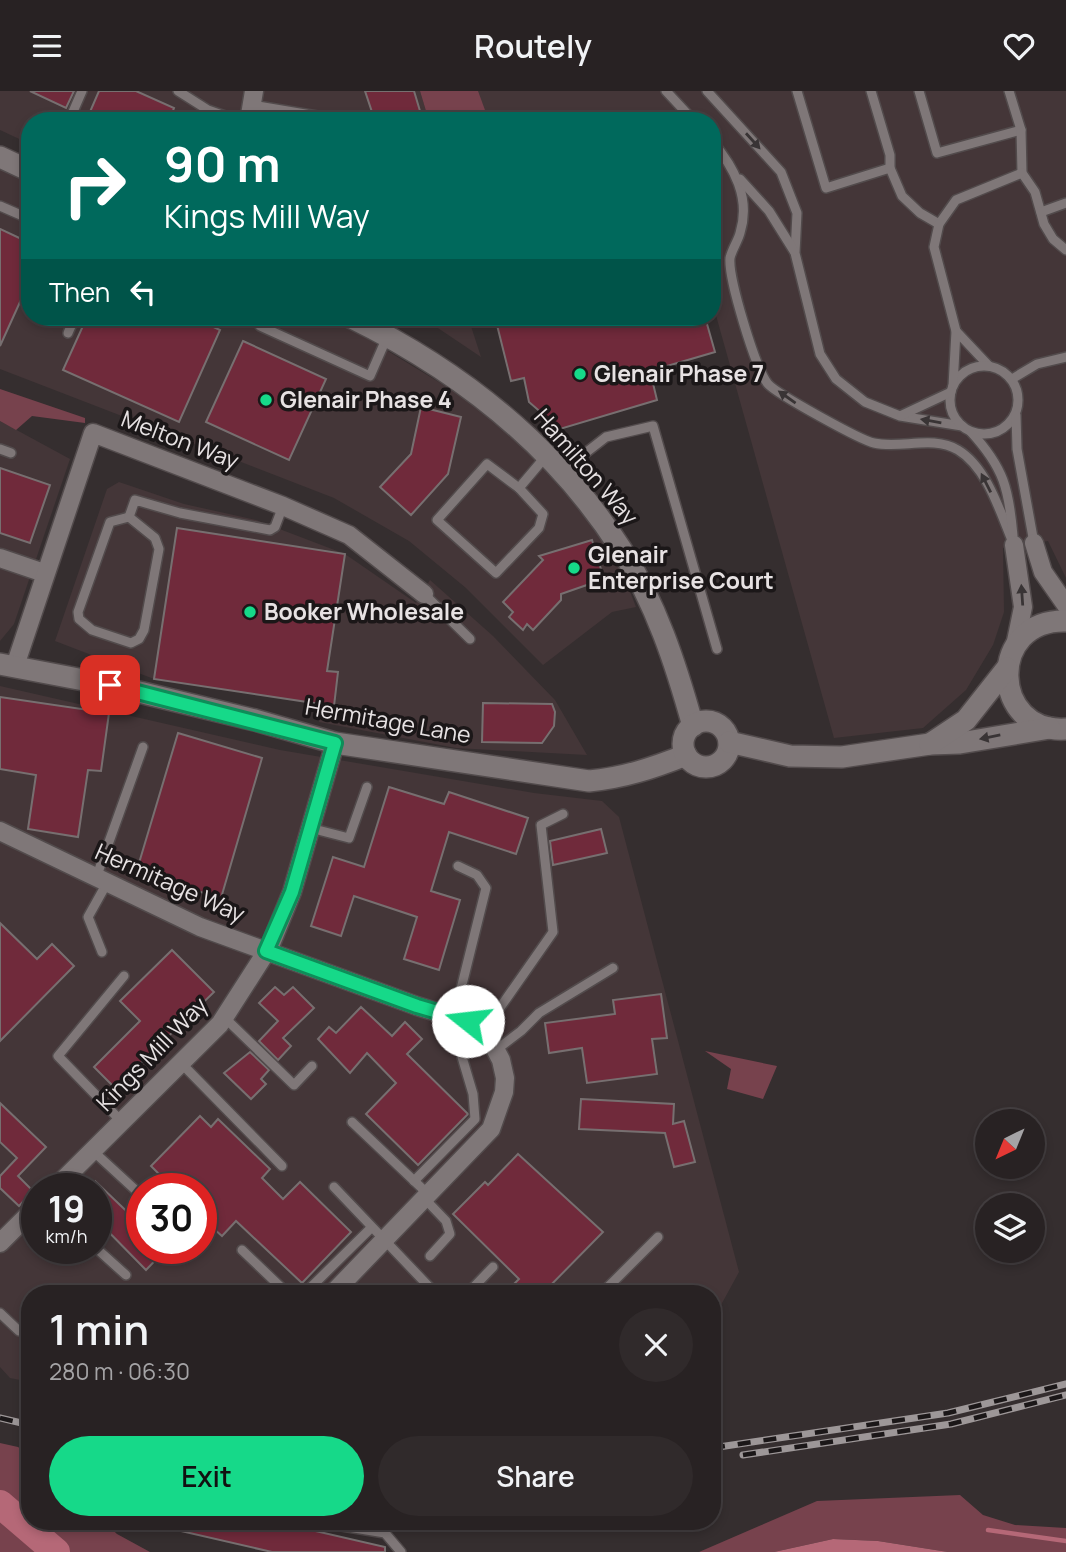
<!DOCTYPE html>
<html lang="en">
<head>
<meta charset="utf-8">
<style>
	:root { --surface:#282223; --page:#302a2b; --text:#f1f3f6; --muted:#a5a4a6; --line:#443f41; --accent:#16d989 }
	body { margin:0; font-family:Manrope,sans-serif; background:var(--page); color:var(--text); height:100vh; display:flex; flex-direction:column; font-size:26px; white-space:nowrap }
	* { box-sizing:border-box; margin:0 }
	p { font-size:23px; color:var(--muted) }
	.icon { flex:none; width:38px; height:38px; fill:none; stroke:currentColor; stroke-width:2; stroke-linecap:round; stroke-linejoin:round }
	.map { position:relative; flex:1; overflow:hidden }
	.sheet { position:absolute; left:21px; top:1194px; width:700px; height:245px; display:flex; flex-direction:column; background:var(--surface); border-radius:28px; box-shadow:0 4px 10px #0003,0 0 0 2px var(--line) }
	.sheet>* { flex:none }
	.top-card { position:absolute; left:21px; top:21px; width:700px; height:214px; border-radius:28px; box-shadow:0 4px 10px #0003,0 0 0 2px var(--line); background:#00695c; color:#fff; overflow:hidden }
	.needle { width:46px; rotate:223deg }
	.buttons { position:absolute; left:975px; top:1018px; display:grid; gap:14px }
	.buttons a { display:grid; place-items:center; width:70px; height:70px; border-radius:50%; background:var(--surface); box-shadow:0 4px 10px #0003,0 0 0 2px var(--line); font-size:35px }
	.speed { position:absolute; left:21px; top:1082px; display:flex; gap:14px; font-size:35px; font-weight:700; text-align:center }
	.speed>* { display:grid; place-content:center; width:91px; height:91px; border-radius:50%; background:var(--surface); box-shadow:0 4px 10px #0003,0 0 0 2px var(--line); line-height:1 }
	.speed small { font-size:18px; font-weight:400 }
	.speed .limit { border:10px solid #d22; background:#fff; color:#111 }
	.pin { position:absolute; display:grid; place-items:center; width:60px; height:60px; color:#fff; margin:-30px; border-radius:14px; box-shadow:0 4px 10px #0006 }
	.me { position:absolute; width:77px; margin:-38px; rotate:286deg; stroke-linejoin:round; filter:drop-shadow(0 0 5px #0008) }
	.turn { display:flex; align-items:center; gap:24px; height:147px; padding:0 28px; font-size:32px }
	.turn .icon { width:91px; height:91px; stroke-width:2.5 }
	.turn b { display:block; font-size:49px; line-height:60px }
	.then { display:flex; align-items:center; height:66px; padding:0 28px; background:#0003; gap:14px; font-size:26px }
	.round { display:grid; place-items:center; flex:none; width:74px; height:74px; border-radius:37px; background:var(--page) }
	.headline { display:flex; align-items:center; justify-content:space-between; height:119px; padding:0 28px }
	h1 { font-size:42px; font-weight:600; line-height:52px }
	.primary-button { display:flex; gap:14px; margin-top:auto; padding:14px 28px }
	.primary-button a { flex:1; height:80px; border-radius:42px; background:var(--accent); color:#111; font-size:28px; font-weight:600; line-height:80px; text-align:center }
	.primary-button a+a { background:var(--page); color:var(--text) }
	header { display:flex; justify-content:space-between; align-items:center; height:91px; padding:0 28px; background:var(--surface); font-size:32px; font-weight:600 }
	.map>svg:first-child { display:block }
</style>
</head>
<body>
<header><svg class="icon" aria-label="menu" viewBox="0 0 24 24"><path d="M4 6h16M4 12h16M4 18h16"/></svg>Routely<svg class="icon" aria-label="heart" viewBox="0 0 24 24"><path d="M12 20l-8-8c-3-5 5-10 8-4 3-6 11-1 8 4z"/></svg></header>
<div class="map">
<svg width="1066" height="1461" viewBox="0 0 1066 1461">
	<rect width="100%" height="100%" fill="#352e2f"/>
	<g fill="#443638" fill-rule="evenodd">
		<path d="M0,0H420L429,30H30V53L0,39Z"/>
		<path d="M429,0H1066V487L1048,450L1003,457L1004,521L993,554L966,599L923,637L834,647L712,210V30H438Z"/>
		<path d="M0,78L30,91V226H322L360,243L465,307L526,358L600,442L624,485L636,516L612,521L543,574L466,497L409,450L334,407L0,278Z"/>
		<path d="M417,226H468L481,266L429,231Z"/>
		<path d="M0,330L70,368L14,533L0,550Z"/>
		<path d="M119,391L184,413L256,429L345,463L416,512L430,489L493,545L555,609L587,664L456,657L319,631L322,613L154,588L55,550L107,398Z"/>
		<path d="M0,595L280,659L534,702L602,710L619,726L739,1181L721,1214L712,1223V1202H30V1291L10,1287L0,1276ZM37,1097H96V1157H37ZM142,1097H201V1157H142Z"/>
	</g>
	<g fill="#77424d">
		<path d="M420,0H478L489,30H429Z"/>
		<path d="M0,298L85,327V332L32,325L16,339L0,330Z"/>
		<path d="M705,960L777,975L763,1008L727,998L731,978Z"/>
		<path d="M0,1352L18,1356L30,1365V1430H103L117,1443L150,1461H0Z"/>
		<path d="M960,1404L983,1424L1015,1434L1066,1437V1461H948L878,1450L833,1448L774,1461H699L817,1410Z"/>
	</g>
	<path fill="#b56877" d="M833,1448L878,1450L948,1461H774Z"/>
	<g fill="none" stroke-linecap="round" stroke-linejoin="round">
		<path stroke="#b56877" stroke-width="4.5" d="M988,1439L1066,1450"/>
		<path stroke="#b56877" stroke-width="28" d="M0,1413L56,1461"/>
	</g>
	<g fill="#702a3b" stroke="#776f70" stroke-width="2">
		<path d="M30,0H74L66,17Z"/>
		<path d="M99,0H136L174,17L169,30H86Z"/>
		<path d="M365,0H414L423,30H375Z"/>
		<path d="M0,138L30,152V189L0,255Z"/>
		<path d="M87,226H192L220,239L179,331L63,279Z"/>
		<path d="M495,226H705L715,261L650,280L657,309L560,338L529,311L524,287L511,290Z"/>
		<path d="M243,250L326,288L289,369L206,331Z"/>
		<path d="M421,316L461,326L448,383L411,424L380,396L411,363Z"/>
		<path d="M0,377L50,394L30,452L0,442Z"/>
		<path d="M177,437L345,463L327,580L338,581L334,615L154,588Z"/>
		<path d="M592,449L604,488L561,503V509L533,539L527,533L523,539L509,526L513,521L503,511L543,469L539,465Z"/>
		<path d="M0,606L109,622L101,680L88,679L78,746L28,738L36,684L0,678Z"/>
		<path d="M483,612L552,613L555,621L554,635L542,652L482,651Z"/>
		<path d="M178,642L262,667L221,807L136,782Z"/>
		<path d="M389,696L444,713L449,701L528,727L516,763L449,741L431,800L460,809L439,879L404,868L417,826L354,805L341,845L311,835L333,766L364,776Z"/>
		<path d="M601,738L607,762L553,774L550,750Z"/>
		<path d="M0,832L37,868L52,853L74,875L0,950Z"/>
		<path d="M172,859L214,901L115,997L94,976L140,930L120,910Z"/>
		<path d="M275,896L284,904L293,896L314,917L283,947L291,955L278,969L259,950L278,930L259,912Z"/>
		<path d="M661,903L667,947L652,948L657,983L587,992L582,957L549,962L545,932L615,923L613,909Z"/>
		<path d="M361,916L392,945L405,931L422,948L407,963L468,1023L418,1074L366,1023L396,992L367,962L350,982L318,948L329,936L336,942Z"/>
		<path d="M250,961L269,979L261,988L266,993L251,1008L224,982Z"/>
		<path d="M581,1008L674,1013L673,1033L684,1030L695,1071L674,1076L665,1042L579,1038Z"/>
		<path d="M0,1012L46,1056L18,1085L33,1100L19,1115L0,1097V1085L17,1067L0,1051Z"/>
		<path d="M200,1025L211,1036L218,1028L270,1078L262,1087L283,1108L300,1091L351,1141L302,1192L236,1130L222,1145L213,1137L201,1149V1097H149L161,1085L151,1075Z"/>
		<path d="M518,1063L603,1141L543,1202H505L519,1188L453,1123L485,1091L488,1094Z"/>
		<path d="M96,1091L142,1135V1157H167L146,1179L96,1128Z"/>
		<path d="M159,1430H272L385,1456V1461H272L159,1435Z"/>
	</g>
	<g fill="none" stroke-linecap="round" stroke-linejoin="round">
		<g stroke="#524b4c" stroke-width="12">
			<g id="lane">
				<path d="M178,0L208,19L239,30"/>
				<path d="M666,0L694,30"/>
				<path d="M707,0L781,81L797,122L795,162L820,263L836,288L865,311L900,325L962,335"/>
				<path d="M797,0L826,97L890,77"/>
				<path d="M871,0L890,64V77L902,105L920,122L939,133"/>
				<path d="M919,0L937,62L1021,39"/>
				<path d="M1009,0L1021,39L1022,82L1035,101L1044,133L1053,148L1066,159"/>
				<path d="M252,14L329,27"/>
				<path d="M69,30L82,0"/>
				<path d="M712,50C734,76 751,107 740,142C738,150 732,158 730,167C728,186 755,277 768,293C777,303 860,349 874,352C901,358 933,344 958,359C988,377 1001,424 1014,454"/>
				<path d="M740,88L769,120L794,160"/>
				<path d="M0,115L30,128"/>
				<path d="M1041,121L1066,112"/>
				<path d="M260,235L370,285L387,246"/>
				<path d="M956,240L989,275"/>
				<path d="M68,242L75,226"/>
				<circle cx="984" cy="309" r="34"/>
				<path d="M1012,288L1037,273L1066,266"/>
				<path d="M953,295L956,240L934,156L939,133L956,109L1022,82"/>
				<path d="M902,324L951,301"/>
				<path d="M1016,324L1017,358L1034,452"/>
				<path d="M971,341C1004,377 1009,398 1013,445"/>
				<path d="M0,358L11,362"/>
				<path d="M487,373L519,397L543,423L539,437L496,482L437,429Z"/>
				<path d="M561,381L606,346L653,335L717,558"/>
				<path d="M519,397L546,365"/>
				<path d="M129,426L155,447L159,458L144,539L139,548L131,552L92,539L79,528L78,521L110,431Z"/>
				<path d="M129,426L135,409L180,422L270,439L275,436L283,415"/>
				<path d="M424,503L470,548"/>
				<path d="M310,737L349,747L367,696"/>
				<path d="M96,787L143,656"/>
				<path d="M102,861L88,826L107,792"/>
				<path d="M224,926L294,994L312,975"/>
				<path d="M454,926L486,797L477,784L458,775"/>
				<path d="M483,941L553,841L541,734L563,723"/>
				<path d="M496,959L521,940L539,922L613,877"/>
				<path d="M181,972L282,1075"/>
				<path d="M122,1031L58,965L124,885"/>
				<path d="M352,1031L428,1103"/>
				<path d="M93,1060L142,1105"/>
				<path d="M414,1090L475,1028L473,1003L462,966L491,950"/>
				<path d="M334,1096L435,1202"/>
				<path d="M424,1107L446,1130L450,1143L430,1165"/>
				<path d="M96,1157L126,1184"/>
				<path d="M242,1159L287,1202"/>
				<path d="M305,1202L371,1137"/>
				<path d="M383,1202L387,1198L391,1202"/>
				<path d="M468,1202L493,1176"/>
				<path d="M602,1202L658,1146"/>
				<path d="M0,1222L19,1240"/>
				<path d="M311,1430L385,1442L401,1461"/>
			</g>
		</g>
		<g stroke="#524b4c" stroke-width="21">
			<g id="street">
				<path d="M249,30L254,0"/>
				<path d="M1034,452L1043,481L1066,514"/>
				<path d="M1014,454L1023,516L1015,555"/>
				<path d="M0,467L44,482"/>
				<path d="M15,575L93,342L283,415L349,444L424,503"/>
				<path d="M0,740L200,836L417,915L468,931L483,941L491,950L501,969L505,987L504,1001L491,1038L333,1202"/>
				<path d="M55,1097L220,933L270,855L292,801L335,652"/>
				<path d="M0,1152L37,1115"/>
			</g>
		</g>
		<g stroke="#524b4c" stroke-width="24">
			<g id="secondary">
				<path d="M0,66L30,80"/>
				<path d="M350,226C459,279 555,355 621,458C656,512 676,574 693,635"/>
				<path d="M1066,530C986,528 991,643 1066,638"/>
				<path d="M0,573L110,594L255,629L335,652L589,690C623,687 653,677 686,664"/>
				<circle cx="706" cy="653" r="23"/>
				<path d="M729,651L790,665L842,666L930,653L960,652L1050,637"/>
				<path d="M930,653L966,629L1007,577"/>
			</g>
		</g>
		<use href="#lane" stroke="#7f7778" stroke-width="9"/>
		<use href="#street" stroke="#7f7778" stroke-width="18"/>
		<use href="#secondary" stroke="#7f7778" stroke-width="21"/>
		<g stroke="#9d9798" stroke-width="7">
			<g id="rail">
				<path d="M0,1327L30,1334"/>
				<path d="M712,1357L948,1322L1066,1293"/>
				<path d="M743,1364L951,1333L1066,1304"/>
			</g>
		</g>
		<use href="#rail" stroke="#1b1718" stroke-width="4.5" stroke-dasharray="13" stroke-linecap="butt"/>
	</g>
	<defs><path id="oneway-solid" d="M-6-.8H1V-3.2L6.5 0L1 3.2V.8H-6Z" transform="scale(1.75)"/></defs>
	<g fill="#393435">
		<use href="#oneway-solid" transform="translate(753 50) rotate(48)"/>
		<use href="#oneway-solid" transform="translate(787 306) rotate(-145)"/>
		<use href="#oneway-solid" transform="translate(931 330) rotate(-170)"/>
		<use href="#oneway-solid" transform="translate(986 392) rotate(-117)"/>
		<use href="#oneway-solid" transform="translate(1022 504) rotate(-94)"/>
		<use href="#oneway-solid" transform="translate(990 646) rotate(169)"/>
	</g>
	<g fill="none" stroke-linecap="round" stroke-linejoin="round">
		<g stroke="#0e8d59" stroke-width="18">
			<path id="route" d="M110,594L335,652L292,801L266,860L417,915L468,930"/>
		</g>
		<use href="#route" stroke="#16d989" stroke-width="12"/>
	</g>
	<g fill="#16d989" stroke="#1b1718" stroke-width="2.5">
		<circle cx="580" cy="283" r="7"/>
		<circle cx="266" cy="309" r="7"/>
		<circle cx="574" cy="477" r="7"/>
		<circle cx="250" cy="521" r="7"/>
	</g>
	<g text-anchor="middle" stroke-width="7" stroke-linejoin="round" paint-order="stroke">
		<g font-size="23" font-weight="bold" fill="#e7e2e3" stroke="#1b1718" text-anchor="start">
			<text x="594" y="291">Glenair Phase 7</text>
			<text x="280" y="317">Glenair Phase 4</text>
			<text x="588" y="472">Glenair<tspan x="588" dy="26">Enterprise Court</tspan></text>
			<text x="264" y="529">Booker Wholesale</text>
		</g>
		<g font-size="23" fill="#e7e2e3" stroke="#1b1718">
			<text transform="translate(180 349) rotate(21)" y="8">Melton Way</text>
			<text transform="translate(586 376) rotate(49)" y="8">Hamilton Way</text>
			<text transform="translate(388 630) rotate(10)" y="8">Hermitage Lane</text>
			<text transform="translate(170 792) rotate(24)" y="8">Hermitage Way</text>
			<text transform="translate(152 963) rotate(-46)" y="8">Kings Mill Way</text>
		</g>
	</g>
</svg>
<div class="buttons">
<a><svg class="needle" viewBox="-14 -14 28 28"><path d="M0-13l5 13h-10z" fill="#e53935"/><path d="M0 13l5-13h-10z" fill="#a5a4a6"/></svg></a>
<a><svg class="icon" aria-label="layers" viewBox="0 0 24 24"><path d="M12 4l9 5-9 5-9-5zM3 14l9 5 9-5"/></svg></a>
</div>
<div class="speed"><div>19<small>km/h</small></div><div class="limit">30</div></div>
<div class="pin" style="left:110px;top:594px;background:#d93025"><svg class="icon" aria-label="arrive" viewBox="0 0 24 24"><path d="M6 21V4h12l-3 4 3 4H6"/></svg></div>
<svg class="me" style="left:468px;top:930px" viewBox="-20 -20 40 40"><circle r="19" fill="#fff"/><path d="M0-13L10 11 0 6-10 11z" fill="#16d989"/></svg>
<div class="top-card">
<div class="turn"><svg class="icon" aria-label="right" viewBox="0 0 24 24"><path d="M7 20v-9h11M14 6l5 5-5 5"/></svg><div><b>90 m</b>Kings Mill Way</div></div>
<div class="then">Then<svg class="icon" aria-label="left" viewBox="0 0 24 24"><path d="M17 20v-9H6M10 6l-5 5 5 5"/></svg></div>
</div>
<section class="sheet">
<div class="headline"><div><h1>1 min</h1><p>280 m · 06:30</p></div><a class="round"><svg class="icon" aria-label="close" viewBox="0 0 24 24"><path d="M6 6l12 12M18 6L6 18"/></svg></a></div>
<div class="primary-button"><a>Exit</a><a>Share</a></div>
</section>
</div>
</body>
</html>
